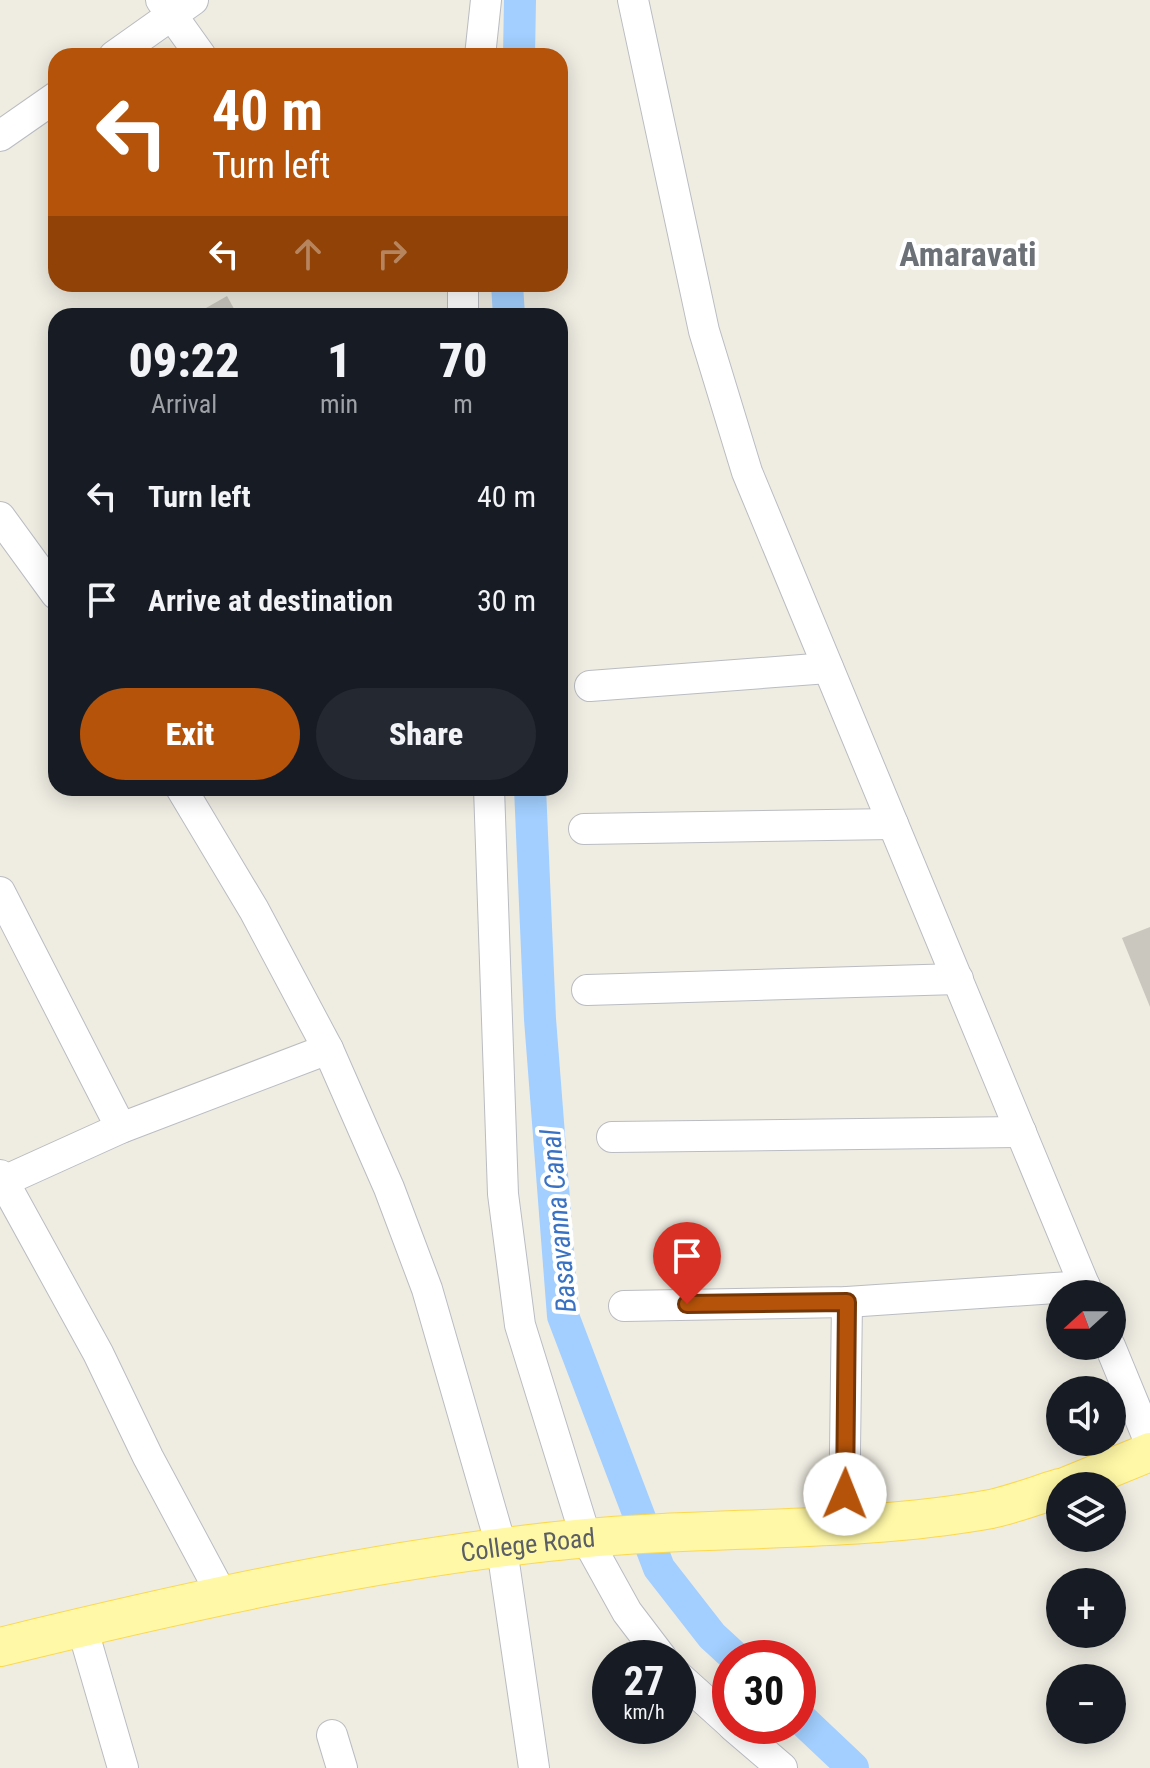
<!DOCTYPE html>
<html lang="en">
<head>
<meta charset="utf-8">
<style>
	:root { --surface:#171b24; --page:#242831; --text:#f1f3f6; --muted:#9ea1a6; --accent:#b45309 }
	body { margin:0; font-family:"Roboto Condensed",sans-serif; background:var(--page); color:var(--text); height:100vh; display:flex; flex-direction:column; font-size:30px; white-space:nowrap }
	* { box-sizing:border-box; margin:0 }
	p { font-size:26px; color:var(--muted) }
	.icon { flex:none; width:44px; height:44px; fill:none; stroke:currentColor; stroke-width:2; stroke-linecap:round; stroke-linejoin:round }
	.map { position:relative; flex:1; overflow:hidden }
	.sheet { position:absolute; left:48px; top:308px; width:520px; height:488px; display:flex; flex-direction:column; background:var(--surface); border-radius:24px; box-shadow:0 4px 20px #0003 }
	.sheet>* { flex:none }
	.guide { position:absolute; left:48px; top:48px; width:520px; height:244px; border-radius:24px; box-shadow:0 4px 20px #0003; background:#b45309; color:#fff; overflow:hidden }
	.needle { width:52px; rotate:249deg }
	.fabs { position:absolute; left:1046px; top:1280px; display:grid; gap:16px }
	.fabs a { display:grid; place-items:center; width:80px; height:80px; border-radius:50%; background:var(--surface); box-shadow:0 4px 20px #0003; font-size:40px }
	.speed { position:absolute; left:592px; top:1640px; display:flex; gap:16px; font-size:40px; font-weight:700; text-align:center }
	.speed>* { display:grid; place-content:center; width:104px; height:104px; border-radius:50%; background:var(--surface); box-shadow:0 4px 20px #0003; line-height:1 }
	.speed small { font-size:20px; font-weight:400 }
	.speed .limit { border:12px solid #d22; background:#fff; color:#111 }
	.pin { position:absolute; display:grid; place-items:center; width:68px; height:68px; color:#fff; margin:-82px -34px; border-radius:50% 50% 50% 0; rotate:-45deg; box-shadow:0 0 8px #0007 }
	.pin .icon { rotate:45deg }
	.me { position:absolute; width:88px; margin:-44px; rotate:1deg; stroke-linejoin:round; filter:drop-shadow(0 0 6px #0008) }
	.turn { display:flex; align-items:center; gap:28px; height:168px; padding:0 32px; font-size:36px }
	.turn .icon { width:104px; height:104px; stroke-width:2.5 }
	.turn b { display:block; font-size:56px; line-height:68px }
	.lanes { display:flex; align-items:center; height:76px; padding:0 32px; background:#0003; justify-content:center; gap:40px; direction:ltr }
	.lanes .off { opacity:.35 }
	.eta { display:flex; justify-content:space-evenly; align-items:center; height:136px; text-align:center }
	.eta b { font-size:48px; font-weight:800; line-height:56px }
	.button { display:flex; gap:16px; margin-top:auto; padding:16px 32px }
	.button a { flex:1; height:92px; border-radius:48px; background:var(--accent); color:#fff; font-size:32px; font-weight:800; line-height:92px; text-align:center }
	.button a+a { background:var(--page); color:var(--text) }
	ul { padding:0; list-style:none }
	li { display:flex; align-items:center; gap:24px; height:104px; padding:0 32px }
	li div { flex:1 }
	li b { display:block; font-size:30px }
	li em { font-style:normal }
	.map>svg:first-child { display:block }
</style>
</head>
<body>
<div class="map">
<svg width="1150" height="1768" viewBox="0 0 1150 1768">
	<rect width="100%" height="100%" fill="#efede2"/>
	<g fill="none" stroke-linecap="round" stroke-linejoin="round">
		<g stroke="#a2cfff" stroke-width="32">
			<path d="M519,56L520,0"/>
			<path d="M507,284L509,316"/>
			<path d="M530,788L540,1019L563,1316L659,1568L712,1636L736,1658"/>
			<path d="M798,1716L853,1768"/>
		</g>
	</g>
	<g fill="#cac7bf">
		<path d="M227,296L238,316H192Z"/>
		<path d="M1150,927V1007L1122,938Z"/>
	</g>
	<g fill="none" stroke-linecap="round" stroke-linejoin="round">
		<g stroke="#babcc2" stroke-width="32">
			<g id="minor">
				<path d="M161,0L201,56"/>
				<path d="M633,0L704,331L747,472L1088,1294"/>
				<path d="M114,56L193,0"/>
				<path d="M480,56L486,0"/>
				<path d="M0,136L56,97"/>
				<path d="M463,284V316"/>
				<path d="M0,517L56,594"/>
				<path d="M590,686L828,668"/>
				<path d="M181,788L254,910L328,1049L389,1188L427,1289L502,1549L534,1768"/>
				<path d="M489,788L503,1194L520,1325L586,1538L627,1612L662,1658"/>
				<path d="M584,829L893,824"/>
				<path d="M0,892L121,1128"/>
				<path d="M587,990L958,979"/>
				<path d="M612,1137L1021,1132"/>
				<path d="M0,1175L98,1353L148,1457L223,1597"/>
				<path d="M4,1181L121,1128L328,1049"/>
				<path d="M624,1306L847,1302L1085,1286"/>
				<path d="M1110,1346L1150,1443"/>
				<path d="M844,1524L847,1302"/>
				<path d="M82,1627L123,1768"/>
				<path d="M678,1676L730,1723"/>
				<path d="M733,1726L782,1768"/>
				<path d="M332,1735L342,1768"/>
			</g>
		</g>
		<g stroke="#fcd84e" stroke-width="40">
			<g id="major">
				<path d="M1067,1486L1150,1452"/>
				<path id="s1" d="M0,1647C192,1600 390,1556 587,1538C721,1526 858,1533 991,1509C1014,1504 1037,1495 1060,1488"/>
			</g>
		</g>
		<use href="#minor" stroke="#fff" stroke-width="30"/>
		<use href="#major" stroke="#fff8a7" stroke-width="38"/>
	</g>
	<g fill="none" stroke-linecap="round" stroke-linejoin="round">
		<g stroke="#753606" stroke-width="20">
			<path id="route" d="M687,1304L847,1302L845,1494"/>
		</g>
		<use href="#route" stroke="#b45309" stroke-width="14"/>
	</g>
	<g text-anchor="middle" stroke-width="8" stroke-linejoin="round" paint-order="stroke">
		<g font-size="26" fill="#5b5e64" stroke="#fff">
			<text dy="9" stroke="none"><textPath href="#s1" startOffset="538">College Road</textPath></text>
		</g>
		<g font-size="28" font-style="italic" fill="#3a72c3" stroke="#fff">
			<text transform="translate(558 1221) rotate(-95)" y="10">Basavanna Canal</text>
		</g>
		<g font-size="34" font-weight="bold" fill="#6c7077" stroke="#fff">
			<text x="968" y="266">Amaravati</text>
		</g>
	</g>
</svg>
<div class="fabs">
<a><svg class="needle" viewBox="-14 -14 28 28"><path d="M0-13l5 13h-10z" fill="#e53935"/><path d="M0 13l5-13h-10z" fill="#9ea1a6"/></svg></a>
<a><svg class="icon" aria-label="sound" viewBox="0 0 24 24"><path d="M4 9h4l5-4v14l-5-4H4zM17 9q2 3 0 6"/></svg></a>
<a><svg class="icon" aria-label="layers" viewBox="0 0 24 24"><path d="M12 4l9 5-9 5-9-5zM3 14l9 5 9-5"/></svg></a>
<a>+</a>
<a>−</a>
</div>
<div class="speed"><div>27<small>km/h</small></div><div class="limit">30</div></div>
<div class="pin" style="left:687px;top:1304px;background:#d93025"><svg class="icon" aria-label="arrive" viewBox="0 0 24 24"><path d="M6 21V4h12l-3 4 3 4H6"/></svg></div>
<svg class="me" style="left:845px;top:1494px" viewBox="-20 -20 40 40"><circle r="19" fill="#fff"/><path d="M0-13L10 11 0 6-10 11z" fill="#b45309"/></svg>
<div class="guide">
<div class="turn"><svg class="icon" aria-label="left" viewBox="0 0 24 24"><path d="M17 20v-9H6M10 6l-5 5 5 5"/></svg><div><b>40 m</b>Turn left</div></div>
<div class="lanes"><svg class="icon" aria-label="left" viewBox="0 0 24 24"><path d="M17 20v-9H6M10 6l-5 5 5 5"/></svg><svg class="icon off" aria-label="ahead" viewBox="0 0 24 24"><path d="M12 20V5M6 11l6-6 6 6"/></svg><svg class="icon off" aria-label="right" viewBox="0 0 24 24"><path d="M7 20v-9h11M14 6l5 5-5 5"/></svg></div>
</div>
<section class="sheet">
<div class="eta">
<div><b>09:22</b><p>Arrival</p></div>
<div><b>1</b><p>min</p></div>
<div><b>70</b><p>m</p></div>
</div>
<ul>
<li><svg class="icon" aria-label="left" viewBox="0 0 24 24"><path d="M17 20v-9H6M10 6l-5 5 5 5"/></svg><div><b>Turn left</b></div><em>40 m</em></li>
<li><svg class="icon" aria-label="arrive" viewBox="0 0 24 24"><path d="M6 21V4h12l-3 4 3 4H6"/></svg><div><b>Arrive at destination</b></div><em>30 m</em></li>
</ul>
<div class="button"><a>Exit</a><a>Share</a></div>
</section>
</div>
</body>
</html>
